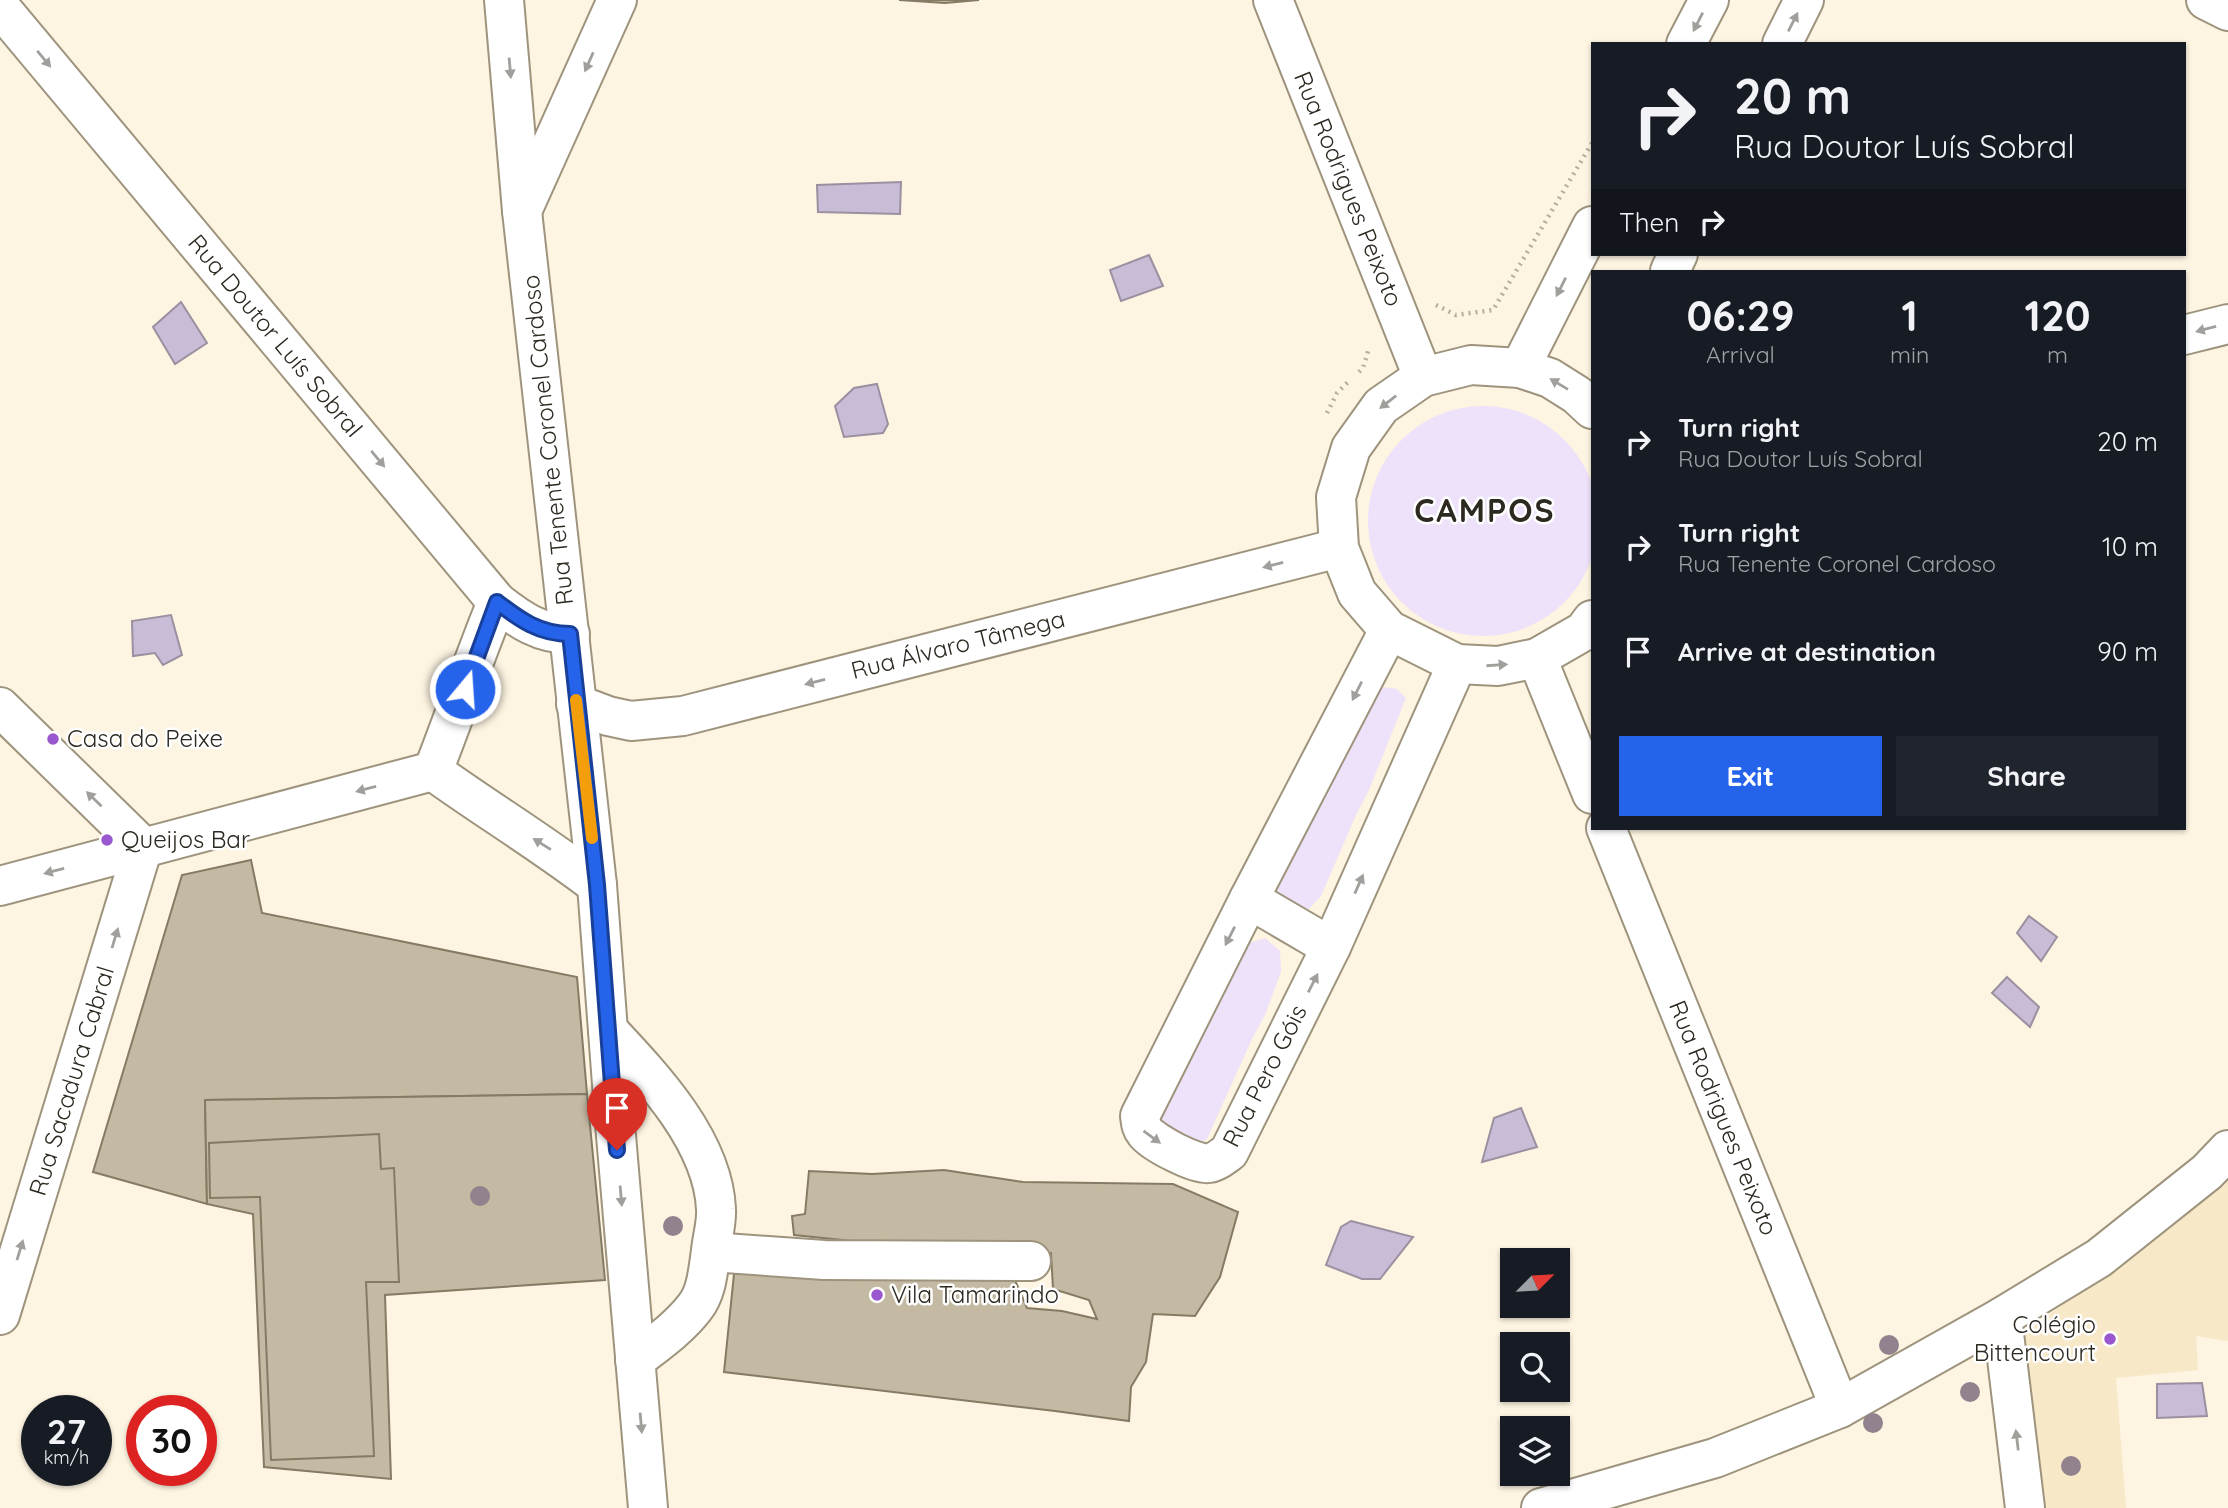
<!DOCTYPE html>
<html lang="en">
<head>
<meta charset="utf-8">
<style>
	:root { --surface:#171b24; --page:#20242c; --text:#f1f3f6; --muted:#9ea1a6; --accent:#2563eb }
	body { margin:0; font-family:Quicksand,sans-serif; background:var(--page); color:var(--text); height:100vh; display:flex; flex-direction:column; font-size:26px; white-space:nowrap }
	* { box-sizing:border-box; margin:0 }
	p { font-size:23px; color:var(--muted) }
	.icon { flex:none; width:38px; height:38px; fill:none; stroke:currentColor; stroke-width:2; stroke-linecap:round; stroke-linejoin:round }
	.map { position:relative; flex:1; overflow:hidden }
	.panel { position:absolute; left:1591px; top:270px; width:595px; height:560px; display:flex; flex-direction:column; background:var(--surface); border-radius:0px; box-shadow:0 2px 5px #0004 }
	.panel>* { flex:none }
	.guide { position:absolute; left:1591px; top:42px; width:595px; height:214px; border-radius:0px; box-shadow:0 2px 5px #0004; background:#171b24; color:var(--text); overflow:hidden }
	.needle { width:46px; rotate:66deg }
	.buttons { position:absolute; left:1500px; top:1248px; display:grid; gap:14px }
	.buttons a { display:grid; place-items:center; width:70px; height:70px; border-radius:0px; background:var(--surface); box-shadow:0 2px 5px #0004; font-size:35px }
	.speed { position:absolute; left:21px; top:1395px; display:flex; gap:14px; font-size:35px; font-weight:700; text-align:center }
	.speed>* { display:grid; place-content:center; width:91px; height:91px; border-radius:50%; background:var(--surface); box-shadow:0 2px 5px #0004; line-height:1 }
	.speed small { font-size:18px; font-weight:400 }
	.speed .limit { border:10px solid #d22; background:#fff; color:#111 }
	.pin { position:absolute; display:grid; place-items:center; width:60px; height:60px; color:#fff; margin:-72px -30px; border-radius:50% 50% 50% 0; rotate:-45deg; box-shadow:0 0 7px #0007 }
	.pin .icon { rotate:45deg }
	.me { position:absolute; width:77px; margin:-38px; rotate:18deg; stroke-linejoin:round; filter:drop-shadow(0 0 5px #0008) }
	.turn { display:flex; align-items:center; gap:24px; height:147px; padding:0 28px; font-size:32px }
	.turn .icon { width:91px; height:91px; stroke-width:2.5 }
	.turn b { display:block; font-size:49px; line-height:60px }
	.then { display:flex; align-items:center; height:66px; padding:0 28px; background:#0003; gap:14px; font-size:26px }
	.eta { display:flex; justify-content:space-evenly; align-items:center; height:119px; text-align:center }
	.eta b { font-size:42px; font-weight:700; line-height:49px }
	.cta { display:flex; gap:14px; margin-top:auto; padding:14px 28px }
	.cta a { flex:1; height:80px; border-radius:0px; background:var(--accent); color:#fff; font-size:28px; font-weight:700; line-height:80px; text-align:center }
	.cta a+a { background:var(--page); color:var(--text) }
	ul { padding:0; list-style:none }
	li { display:flex; align-items:center; gap:21px; height:105px; padding:0 28px }
	li div { flex:1 }
	li b { display:block; font-size:26px }
	li em { font-style:normal }
	.map>svg:first-child { display:block }
</style>
</head>
<body>
<div class="map">
<svg width="2228" height="1508" viewBox="0 0 2228 1508">
	<rect width="100%" height="100%" fill="#fdf4e1"/>
	<path fill="#f7e8c8" d="M2228,1170V1341L2196,1336L2198,1370L2116,1378L2126,1508H2043L2024,1335Z"/>
	<g fill="#eee2fa">
		<circle cx="1483" cy="521" r="115"/>
		<path d="M1382,687L1397,689L1406,698L1369,790L1356,815L1321,896L1306,912L1280,909L1271,878L1374,692Z"/>
		<path d="M1265,938L1280,951L1281,972L1265,1015L1252,1039L1207,1139L1192,1149L1159,1128L1161,1100L1236,963L1249,943Z"/>
	</g>
	<g fill="#c9bcd7" stroke="#9a90a0" stroke-width="2">
		<path d="M901,182L900,214L818,212L817,185Z"/>
		<path d="M1149,255L1163,286L1121,301L1110,270Z"/>
		<path d="M181,302L207,343L175,364L153,327Z"/>
		<path d="M877,384L888,424L883,433L844,437L835,406L854,388Z"/>
		<path d="M171,615L182,655L163,665L155,653L133,656L132,621Z"/>
		<path d="M2029,916L2057,937L2041,961L2017,933Z"/>
		<path d="M2007,977L2039,1007L2030,1027L1992,993Z"/>
		<path d="M1521,1108L1537,1147L1482,1162L1494,1118Z"/>
		<path d="M1351,1221L1413,1237L1380,1279H1362L1326,1265L1341,1227Z"/>
		<path d="M2202,1383L2207,1416L2157,1418V1384Z"/>
	</g>
	<g fill="#c4b9a2" stroke="#857b65" stroke-width="2">
		<path d="M899,0H979L945,3Z"/>
		<path d="M251,860L262,913L577,977L587,1094L205,1100L207,1204L93,1172L182,875Z"/>
		<path d="M587,1094L605,1280L385,1295L391,1479L264,1467L253,1214L207,1204L205,1100Z"/>
		<path d="M379,1134L381,1169L394,1168L399,1282H366L374,1456L271,1460L260,1197L210,1198L209,1143Z"/>
		<path d="M944,1170L1023,1182L1173,1184L1238,1212L1220,1277L1195,1316L1153,1314L1146,1362L1131,1387L1129,1421L1055,1411L724,1372L734,1274L811,1269L1011,1271L1027,1308L1062,1311L1097,1319L1089,1300L1053,1289L1051,1253L930,1249L794,1235L792,1216L805,1214L809,1171L872,1174Z"/>
	</g>
	<g fill="none" stroke-linecap="round" stroke-linejoin="round">
		<g stroke="#9e947d" stroke-width="42">
			<g id="minor">
				<path d="M1273,0L1423,377"/>
				<path d="M2206,0L2228,11"/>
				<path d="M0,7L497,602C520,620 540,634 570,634"/>
				<path d="M1686,44L1709,0"/>
				<path d="M1782,44L1804,0"/>
				<path d="M522,211L617,0"/>
				<path d="M1670,271L1678,254"/>
				<path d="M2184,335L2228,324"/>
				<path d="M1520,368L1592,226"/>
				<path d="M1592,409L1577,395L1550,378L1520,368L1471,365L1423,377L1381,406L1351,448L1336,497L1339,548L1357,593L1389,630L1457,664L1498,666L1537,658L1584,631L1592,620"/>
				<path d="M1389,630L1249,899L1140,1116C1141,1123 1141,1127 1145,1132C1152,1142 1197,1166 1209,1163C1217,1162 1223,1156 1229,1152L1331,947L1457,664"/>
				<path d="M1537,658L1592,794"/>
				<path d="M576,704L608,716L631,721L683,716L1339,548"/>
				<path d="M0,707L143,847"/>
				<path d="M433,771C455,715 474,658 497,602"/>
				<path d="M1606,828L1840,1408"/>
				<path d="M0,886L433,771C487,810 544,844 597,885"/>
				<path d="M1249,899L1331,947"/>
				<path d="M608,1030C653,1078 713,1141 716,1209C717,1223 712,1238 711,1251C708,1270 707,1292 695,1307C679,1328 656,1344 635,1360"/>
				<path d="M711,1252L824,1260L1031,1261"/>
				<path d="M0,1315L143,847"/>
				<path d="M2002,1317L2025,1508"/>
				<path d="M1541,1508L1715,1458L1840,1408L2002,1317L2099,1258L2207,1172L2228,1150"/>
			</g>
		</g>
		<g stroke="#9e947d" stroke-width="42">
			<path id="major" d="M504,0L522,211L597,885L615,1124L648,1508"/>
		</g>
		<g stroke="#b6ae9f" stroke-width="4.5" stroke-dasharray="2 5" stroke-linecap="butt">
			<path d="M1436,305L1456,315L1493,310L1592,143"/>
			<path d="M1359,372L1363,368L1369,348"/>
			<path d="M1327,413L1337,393L1350,380"/>
		</g>
		<use href="#minor" stroke="#fff" stroke-width="38"/>
		<use href="#major" stroke="#fff" stroke-width="38"/>
	</g>
	<g fill="#91828e">
		<circle cx="480" cy="1196" r="10"/>
		<circle cx="673" cy="1226" r="10"/>
		<circle cx="1889" cy="1345" r="10"/>
		<circle cx="1970" cy="1392" r="10"/>
		<circle cx="1873" cy="1423" r="10"/>
		<circle cx="2071" cy="1466" r="10"/>
	</g>
	<defs><path id="oneway-solid" d="M-6-.8H1V-3.2L6.5 0L1 3.2V.8H-6Z" transform="scale(1.75)"/></defs>
	<g fill="#a09f9b">
		<use href="#oneway-solid" transform="translate(1698 22) rotate(117)"/>
		<use href="#oneway-solid" transform="translate(1793 22) rotate(-63)"/>
		<use href="#oneway-solid" transform="translate(44 59) rotate(50)"/>
		<use href="#oneway-solid" transform="translate(589 62) rotate(114)"/>
		<use href="#oneway-solid" transform="translate(510 68) rotate(85)"/>
		<use href="#oneway-solid" transform="translate(1561 287) rotate(117)"/>
		<use href="#oneway-solid" transform="translate(2206 329) rotate(165)"/>
		<use href="#oneway-solid" transform="translate(1559 384) rotate(-149)"/>
		<use href="#oneway-solid" transform="translate(1388 402) rotate(142)"/>
		<use href="#oneway-solid" transform="translate(378 459) rotate(50)"/>
		<use href="#oneway-solid" transform="translate(1273 565) rotate(166)"/>
		<use href="#oneway-solid" transform="translate(1497 665) rotate(-4)"/>
		<use href="#oneway-solid" transform="translate(815 682) rotate(166)"/>
		<use href="#oneway-solid" transform="translate(1357 691) rotate(117)"/>
		<use href="#oneway-solid" transform="translate(366 789) rotate(165)"/>
		<use href="#oneway-solid" transform="translate(94 799) rotate(-136)"/>
		<use href="#oneway-solid" transform="translate(542 844) rotate(-148)"/>
		<use href="#oneway-solid" transform="translate(54 871) rotate(165)"/>
		<use href="#oneway-solid" transform="translate(1359 884) rotate(-66)"/>
		<use href="#oneway-solid" transform="translate(1230 936) rotate(117)"/>
		<use href="#oneway-solid" transform="translate(115 938) rotate(-73)"/>
		<use href="#oneway-solid" transform="translate(1313 983) rotate(-63)"/>
		<use href="#oneway-solid" transform="translate(1152 1137) rotate(36)"/>
		<use href="#oneway-solid" transform="translate(621 1196) rotate(85)"/>
		<use href="#oneway-solid" transform="translate(20 1250) rotate(-73)"/>
		<use href="#oneway-solid" transform="translate(641 1423) rotate(85)"/>
		<use href="#oneway-solid" transform="translate(2017 1440) rotate(-97)"/>
	</g>
	<g fill="none" stroke-linecap="round" stroke-linejoin="round">
		<g stroke="#184099" stroke-width="18">
			<path id="route" d="M465,689L497,602C520,620 540,634 570,634L597,885L617,1150"/>
		</g>
		<use href="#route" stroke="#2563eb" stroke-width="12"/>
		<path stroke="#f59e0b" stroke-width="12" d="M576,700L592,838"/>
	</g>
	<g fill="#9958cd" stroke="#fff" stroke-width="2.5">
		<circle cx="53" cy="739" r="7"/>
		<circle cx="107" cy="840" r="7"/>
		<circle cx="877" cy="1295" r="7"/>
		<circle cx="2110" cy="1339" r="7"/>
	</g>
	<g text-anchor="middle" stroke-width="5" stroke-linejoin="round" paint-order="stroke">
		<g font-size="24" fill="#2d2920" stroke="#fff">
			<text transform="translate(1348 189) rotate(68)" y="8">Rua Rodrigues Peixoto</text>
			<text transform="translate(275 336) rotate(50)" y="8">Rua Doutor Luís Sobral</text>
			<text transform="translate(548 440) rotate(-96)" y="8">Rua Tenente Coronel Cardoso</text>
			<text transform="translate(958 645) rotate(-14)" y="8">Rua Álvaro Tâmega</text>
			<text transform="translate(1265 1076) rotate(-63)" y="8">Rua Pero Góis</text>
			<text transform="translate(72 1081) rotate(-73)" y="8">Rua Sacadura Cabral</text>
			<text transform="translate(1723 1118) rotate(68)" y="8">Rua Rodrigues Peixoto</text>
		</g>
		<g font-size="24" fill="#2d2920" stroke="#fff" text-anchor="start">
			<text x="67" y="747">Casa do Peixe</text>
			<text x="121" y="848">Queijos Bar</text>
			<text x="891" y="1303">Vila Tamarindo</text>
			<text x="2096" y="1333" text-anchor="end">Colégio<tspan x="2096" dy="28">Bittencourt</tspan></text>
		</g>
		<g font-size="32" font-weight="bold" letter-spacing="2" fill="#2d2920" stroke="#fff">
			<text x="1485" y="522">CAMPOS</text>
		</g>
	</g>
</svg>
<div class="buttons">
<a><svg class="needle" viewBox="-14 -14 28 28"><path d="M0-13l5 13h-10z" fill="#e53935"/><path d="M0 13l5-13h-10z" fill="#9ea1a6"/></svg></a>
<a><svg class="icon" aria-label="search" viewBox="0 0 24 24"><circle cx="10" cy="10" r="6"/><path d="M15 15l6 6"/></svg></a>
<a><svg class="icon" aria-label="layers" viewBox="0 0 24 24"><path d="M12 4l9 5-9 5-9-5zM3 14l9 5 9-5"/></svg></a>
</div>
<div class="speed"><div>27<small>km/h</small></div><div class="limit">30</div></div>
<div class="pin" style="left:617px;top:1150px;background:#d93025"><svg class="icon" aria-label="arrive" viewBox="0 0 24 24"><path d="M6 21V4h12l-3 4 3 4H6"/></svg></div>
<svg class="me" style="left:465px;top:689px" viewBox="-20 -20 40 40"><circle r="17" fill="#2563eb" stroke="#fff" stroke-width="3"/><path d="M0-11L8 9 0 5-8 9z" fill="#fff"/></svg>
<div class="guide">
<div class="turn"><svg class="icon" aria-label="right" viewBox="0 0 24 24"><path d="M7 20v-9h11M14 6l5 5-5 5"/></svg><div><b>20 m</b>Rua Doutor Luís Sobral</div></div>
<div class="then">Then<svg class="icon" aria-label="right" viewBox="0 0 24 24"><path d="M7 20v-9h11M14 6l5 5-5 5"/></svg></div>
</div>
<section class="panel">
<div class="eta">
<div><b>06:29</b><p>Arrival</p></div>
<div><b>1</b><p>min</p></div>
<div><b>120</b><p>m</p></div>
</div>
<ul>
<li><svg class="icon" aria-label="right" viewBox="0 0 24 24"><path d="M7 20v-9h11M14 6l5 5-5 5"/></svg><div><b>Turn right</b><p>Rua Doutor Luís Sobral</p></div><em>20 m</em></li>
<li><svg class="icon" aria-label="right" viewBox="0 0 24 24"><path d="M7 20v-9h11M14 6l5 5-5 5"/></svg><div><b>Turn right</b><p>Rua Tenente Coronel Cardoso</p></div><em>10 m</em></li>
<li><svg class="icon" aria-label="arrive" viewBox="0 0 24 24"><path d="M6 21V4h12l-3 4 3 4H6"/></svg><div><b>Arrive at destination</b></div><em>90 m</em></li>
</ul>
<div class="cta"><a>Exit</a><a>Share</a></div>
</section>
</div>
</body>
</html>
